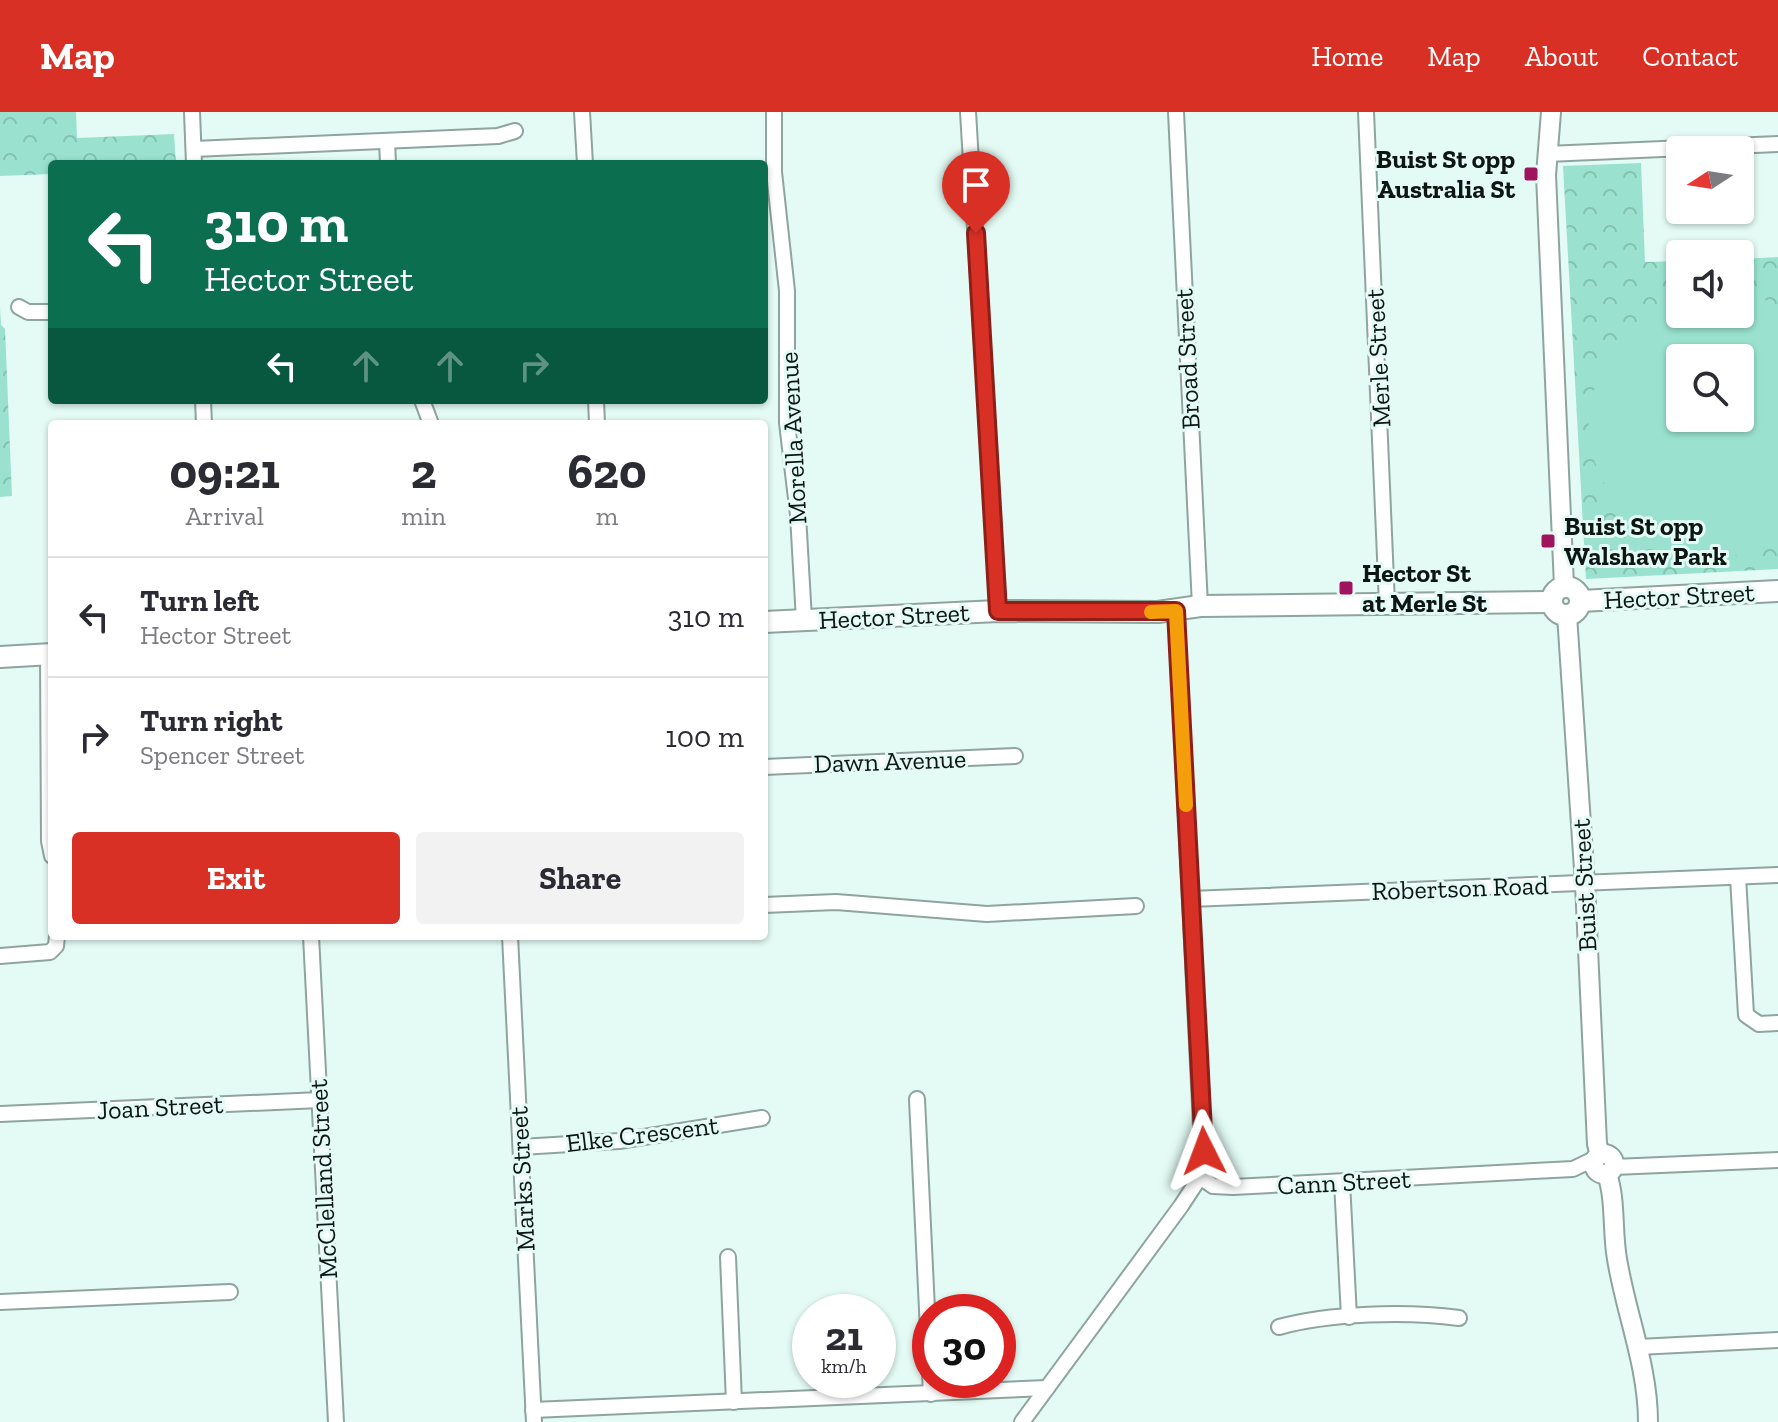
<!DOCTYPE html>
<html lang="en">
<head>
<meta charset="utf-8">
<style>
	:root { --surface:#fff; --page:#f2f2f3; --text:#2b2b33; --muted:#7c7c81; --line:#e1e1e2; --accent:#d93025 }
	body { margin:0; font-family:"Zilla Slab",serif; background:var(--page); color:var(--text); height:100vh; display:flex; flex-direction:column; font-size:30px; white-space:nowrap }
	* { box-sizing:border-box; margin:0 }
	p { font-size:26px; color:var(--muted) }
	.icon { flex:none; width:44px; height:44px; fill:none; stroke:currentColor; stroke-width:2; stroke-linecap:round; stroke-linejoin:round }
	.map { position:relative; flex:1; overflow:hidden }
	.side { position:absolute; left:48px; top:308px; width:720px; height:520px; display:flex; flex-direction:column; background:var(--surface); border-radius:8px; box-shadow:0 2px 6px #0004 }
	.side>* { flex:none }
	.hud { position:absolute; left:48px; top:48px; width:720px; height:244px; border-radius:8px; box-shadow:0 2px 6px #0004; background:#0b6e4f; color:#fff; overflow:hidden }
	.needle { width:52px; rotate:258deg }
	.buttons { position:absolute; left:1666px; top:24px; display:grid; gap:16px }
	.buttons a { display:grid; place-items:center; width:88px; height:88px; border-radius:8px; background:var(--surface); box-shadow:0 2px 6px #0004; font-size:40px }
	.speed { position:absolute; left:792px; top:1182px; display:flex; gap:16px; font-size:40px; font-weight:700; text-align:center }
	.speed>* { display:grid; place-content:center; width:104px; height:104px; border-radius:50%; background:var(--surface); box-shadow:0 2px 6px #0004; line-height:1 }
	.speed small { font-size:20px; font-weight:400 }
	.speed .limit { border:12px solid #d22; background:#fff; color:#111 }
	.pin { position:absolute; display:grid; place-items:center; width:68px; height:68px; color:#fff; margin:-82px -34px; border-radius:50% 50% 50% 0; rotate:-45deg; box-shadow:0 0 8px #0007 }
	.pin .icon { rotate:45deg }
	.me { position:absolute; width:88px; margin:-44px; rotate:357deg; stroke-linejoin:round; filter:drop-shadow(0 0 6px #0008) }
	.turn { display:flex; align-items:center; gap:28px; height:168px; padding:0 24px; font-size:36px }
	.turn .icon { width:104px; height:104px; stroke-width:2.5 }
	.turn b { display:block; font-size:56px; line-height:68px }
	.lanes { display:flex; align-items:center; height:76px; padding:0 24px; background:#0003; justify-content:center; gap:40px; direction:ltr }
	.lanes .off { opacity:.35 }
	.eta { display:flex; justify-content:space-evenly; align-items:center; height:136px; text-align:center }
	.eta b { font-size:48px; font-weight:700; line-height:56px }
	.button { display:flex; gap:16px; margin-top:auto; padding:16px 24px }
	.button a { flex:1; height:92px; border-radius:8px; background:var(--accent); color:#fff; font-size:32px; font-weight:700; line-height:92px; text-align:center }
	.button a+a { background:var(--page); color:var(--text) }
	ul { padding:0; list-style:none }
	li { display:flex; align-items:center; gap:24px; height:120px; padding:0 24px; border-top:2px solid var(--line) }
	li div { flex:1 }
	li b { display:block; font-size:30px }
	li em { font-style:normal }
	header { display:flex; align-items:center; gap:48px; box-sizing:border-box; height:112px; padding:0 40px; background:var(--accent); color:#fff }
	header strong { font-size:38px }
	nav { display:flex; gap:44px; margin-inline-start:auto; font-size:28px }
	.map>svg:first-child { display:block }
</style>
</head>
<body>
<header>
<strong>Map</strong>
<nav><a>Home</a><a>Map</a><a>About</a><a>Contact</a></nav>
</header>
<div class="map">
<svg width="1778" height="1310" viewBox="0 0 1778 1310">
	<defs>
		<pattern id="park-crowns" width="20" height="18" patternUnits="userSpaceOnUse" patternTransform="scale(2)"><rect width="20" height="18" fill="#9ae2cf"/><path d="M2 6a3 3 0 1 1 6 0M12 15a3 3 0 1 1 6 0" fill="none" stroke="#84c1b1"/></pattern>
	</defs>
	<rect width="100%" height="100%" fill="#e3fbf4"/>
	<g fill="url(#park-crowns)" fill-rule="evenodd">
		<path d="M0,0H76L77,26L174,22L176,52H52V62L0,64Z"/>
		<path d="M1641,51L1645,150L1680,149V202H1740V147L1778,145V457L1586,467L1563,54ZM1680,246H1740V306H1680Z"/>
		<path d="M0,195L1,213L5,217L12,384L0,385Z"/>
	</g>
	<path fill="#9ae2cf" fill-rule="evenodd" d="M1740,182L1755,183L1778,194V432C1755,440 1731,447 1706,445C1638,437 1583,369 1589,301C1592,276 1603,254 1617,234C1631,212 1655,195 1680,188V202H1740ZM1680,246H1740V306H1680Z"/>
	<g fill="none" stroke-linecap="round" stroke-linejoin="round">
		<g stroke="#8ea49e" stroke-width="18">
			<g id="minor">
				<path d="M192,0L194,52"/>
				<path d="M582,0L585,52"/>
				<path d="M774,0V60L787,179V311L798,403L804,508"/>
				<path d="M968,0L998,499"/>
				<path d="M1176,0L1200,494"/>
				<path d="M1366,0L1387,492"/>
				<path d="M387,29L388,52"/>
				<path d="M194,37L498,24L515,19"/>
				<path d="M1547,42L1778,32"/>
				<path d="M19,195L28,200H52"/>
				<path d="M203,288L204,312"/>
				<path d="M422,288L431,312"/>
				<path d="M596,288L597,312"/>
				<path d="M48,542L49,729L52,744"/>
				<path d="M764,655L1015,644"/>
				<path d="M1738,765L1746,903L1759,912L1778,911"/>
				<path d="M1190,787L1778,763"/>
				<path d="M764,793L836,790L987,802L1136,794"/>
				<path d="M311,824L336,1310"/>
				<path d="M510,824L534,1310"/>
				<path d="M0,844L50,840L56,834L57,824"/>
				<path d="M917,987L931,1282"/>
				<path d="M0,1002L320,988"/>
				<path d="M521,1035L619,1029L762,1006"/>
				<path d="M1614,1055L1778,1048"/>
				<path d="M1200,1065L1213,1074L1233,1075L1573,1057L1598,1045"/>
				<path d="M1342,1070L1349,1205"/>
				<path d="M728,1145L734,1290"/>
				<path d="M0,1190L230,1180"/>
				<path d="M1279,1215C1330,1201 1406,1199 1459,1206"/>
				<path d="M1638,1235L1778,1228"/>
				<path d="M533,1298L1047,1276"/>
				<path d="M1022,1310L1181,1094L1200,1065L1203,1056L1176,499"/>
			</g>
		</g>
		<g stroke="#8ea49e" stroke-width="22">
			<g id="tertiary">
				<path d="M1551,0L1546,63L1564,474"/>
				<path d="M1567,503L1585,772L1597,1032L1600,1043"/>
				<circle cx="1604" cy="1052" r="10"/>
				<path d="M1607,1062C1616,1088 1612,1119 1617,1147C1626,1202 1648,1254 1648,1310"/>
			</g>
		</g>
		<g stroke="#8ea49e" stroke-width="24">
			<g id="secondary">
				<circle cx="1566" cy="489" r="14"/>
				<path d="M1580,489L1778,479"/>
				<path d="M764,510L998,499L1158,500L1200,494L1552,490"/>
				<path d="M0,545L52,542"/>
			</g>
		</g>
		<use href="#minor" stroke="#fff" stroke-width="14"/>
		<use href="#tertiary" stroke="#fff" stroke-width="18"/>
		<use href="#secondary" stroke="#fff" stroke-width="20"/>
	</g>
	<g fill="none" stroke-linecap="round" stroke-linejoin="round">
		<g stroke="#8d1f18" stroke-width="20">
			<path id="route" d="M976,121L998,499H1176L1204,1039"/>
		</g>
		<use href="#route" stroke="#d93025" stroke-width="14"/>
		<path stroke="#f59e0b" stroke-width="14" d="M1151,500L1176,499L1186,693"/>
	</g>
	<g fill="#a0135d" stroke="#e3fbf4" stroke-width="3">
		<rect x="1523" y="54" width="16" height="16" rx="4"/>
		<rect x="1540" y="421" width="16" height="16" rx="4"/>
		<rect x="1338" y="468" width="16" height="16" rx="4"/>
	</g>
	<g text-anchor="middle" stroke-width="6" stroke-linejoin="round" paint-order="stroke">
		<g font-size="26" font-weight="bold" fill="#0e1614" stroke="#e3fbf4" text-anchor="start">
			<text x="1515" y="56" text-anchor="end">Buist St opp<tspan x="1515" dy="30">Australia St</tspan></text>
			<text x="1564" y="423">Buist St opp<tspan x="1564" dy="30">Walshaw Park</tspan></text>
			<text x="1362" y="470">Hector St<tspan x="1362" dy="30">at Merle St</tspan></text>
		</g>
		<g font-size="26" fill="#0e1614" stroke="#e3fbf4">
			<text transform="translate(1378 246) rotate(-93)" y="9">Merle Street</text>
			<text transform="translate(1187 247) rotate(-93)" y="9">Broad Street</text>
			<text transform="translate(793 326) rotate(-93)" y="9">Morella Avenue</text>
			<text transform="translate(1679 484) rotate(-3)" y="9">Hector Street</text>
			<text transform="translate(894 504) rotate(-3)" y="9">Hector Street</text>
			<text transform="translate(890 649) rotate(-2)" y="9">Dawn Avenue</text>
			<text transform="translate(1584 773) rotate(-93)" y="9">Buist Street</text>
			<text transform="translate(1460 776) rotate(-2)" y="9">Robertson Road</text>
			<text transform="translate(160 995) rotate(-3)" y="9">Joan Street</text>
			<text transform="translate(642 1022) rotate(-7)" y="9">Elke Crescent</text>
			<text transform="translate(323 1067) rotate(-93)" y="9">McClelland Street</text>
			<text transform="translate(522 1067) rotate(-93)" y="9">Marks Street</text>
			<text transform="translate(1344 1070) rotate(-3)" y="9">Cann Street</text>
		</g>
	</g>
</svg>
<div class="buttons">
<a><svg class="needle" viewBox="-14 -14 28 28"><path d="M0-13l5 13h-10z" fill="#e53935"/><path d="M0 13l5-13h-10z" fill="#7c7c81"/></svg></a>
<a><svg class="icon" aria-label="sound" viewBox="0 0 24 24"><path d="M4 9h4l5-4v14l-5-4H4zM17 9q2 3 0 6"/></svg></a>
<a><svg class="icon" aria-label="search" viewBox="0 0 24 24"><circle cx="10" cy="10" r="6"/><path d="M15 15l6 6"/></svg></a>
</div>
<div class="speed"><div>21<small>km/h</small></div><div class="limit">30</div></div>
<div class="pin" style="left:976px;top:121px;background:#d93025"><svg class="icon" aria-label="arrive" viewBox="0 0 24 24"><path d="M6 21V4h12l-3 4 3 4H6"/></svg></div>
<svg class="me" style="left:1204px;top:1039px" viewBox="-20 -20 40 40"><path d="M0-17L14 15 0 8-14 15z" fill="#d93025" stroke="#fff" stroke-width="4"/></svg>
<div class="hud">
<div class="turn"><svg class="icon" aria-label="left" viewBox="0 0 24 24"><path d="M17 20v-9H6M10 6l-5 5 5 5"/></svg><div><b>310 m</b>Hector Street</div></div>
<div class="lanes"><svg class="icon" aria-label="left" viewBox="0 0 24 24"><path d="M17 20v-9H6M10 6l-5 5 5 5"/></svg><svg class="icon off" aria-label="ahead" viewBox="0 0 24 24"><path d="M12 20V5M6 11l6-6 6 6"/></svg><svg class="icon off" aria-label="ahead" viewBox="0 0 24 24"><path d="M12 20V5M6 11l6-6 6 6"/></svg><svg class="icon off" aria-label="right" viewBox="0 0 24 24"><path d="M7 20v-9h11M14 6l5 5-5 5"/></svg></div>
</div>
<section class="side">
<div class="eta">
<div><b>09:21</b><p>Arrival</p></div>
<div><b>2</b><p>min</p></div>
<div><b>620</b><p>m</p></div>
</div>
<ul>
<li><svg class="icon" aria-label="left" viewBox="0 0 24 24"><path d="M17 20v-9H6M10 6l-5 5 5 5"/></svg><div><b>Turn left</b><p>Hector Street</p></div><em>310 m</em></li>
<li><svg class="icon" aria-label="right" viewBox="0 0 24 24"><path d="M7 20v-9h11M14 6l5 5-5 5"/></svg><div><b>Turn right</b><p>Spencer Street</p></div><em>100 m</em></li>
</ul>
<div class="button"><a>Exit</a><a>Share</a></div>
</section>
</div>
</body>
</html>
